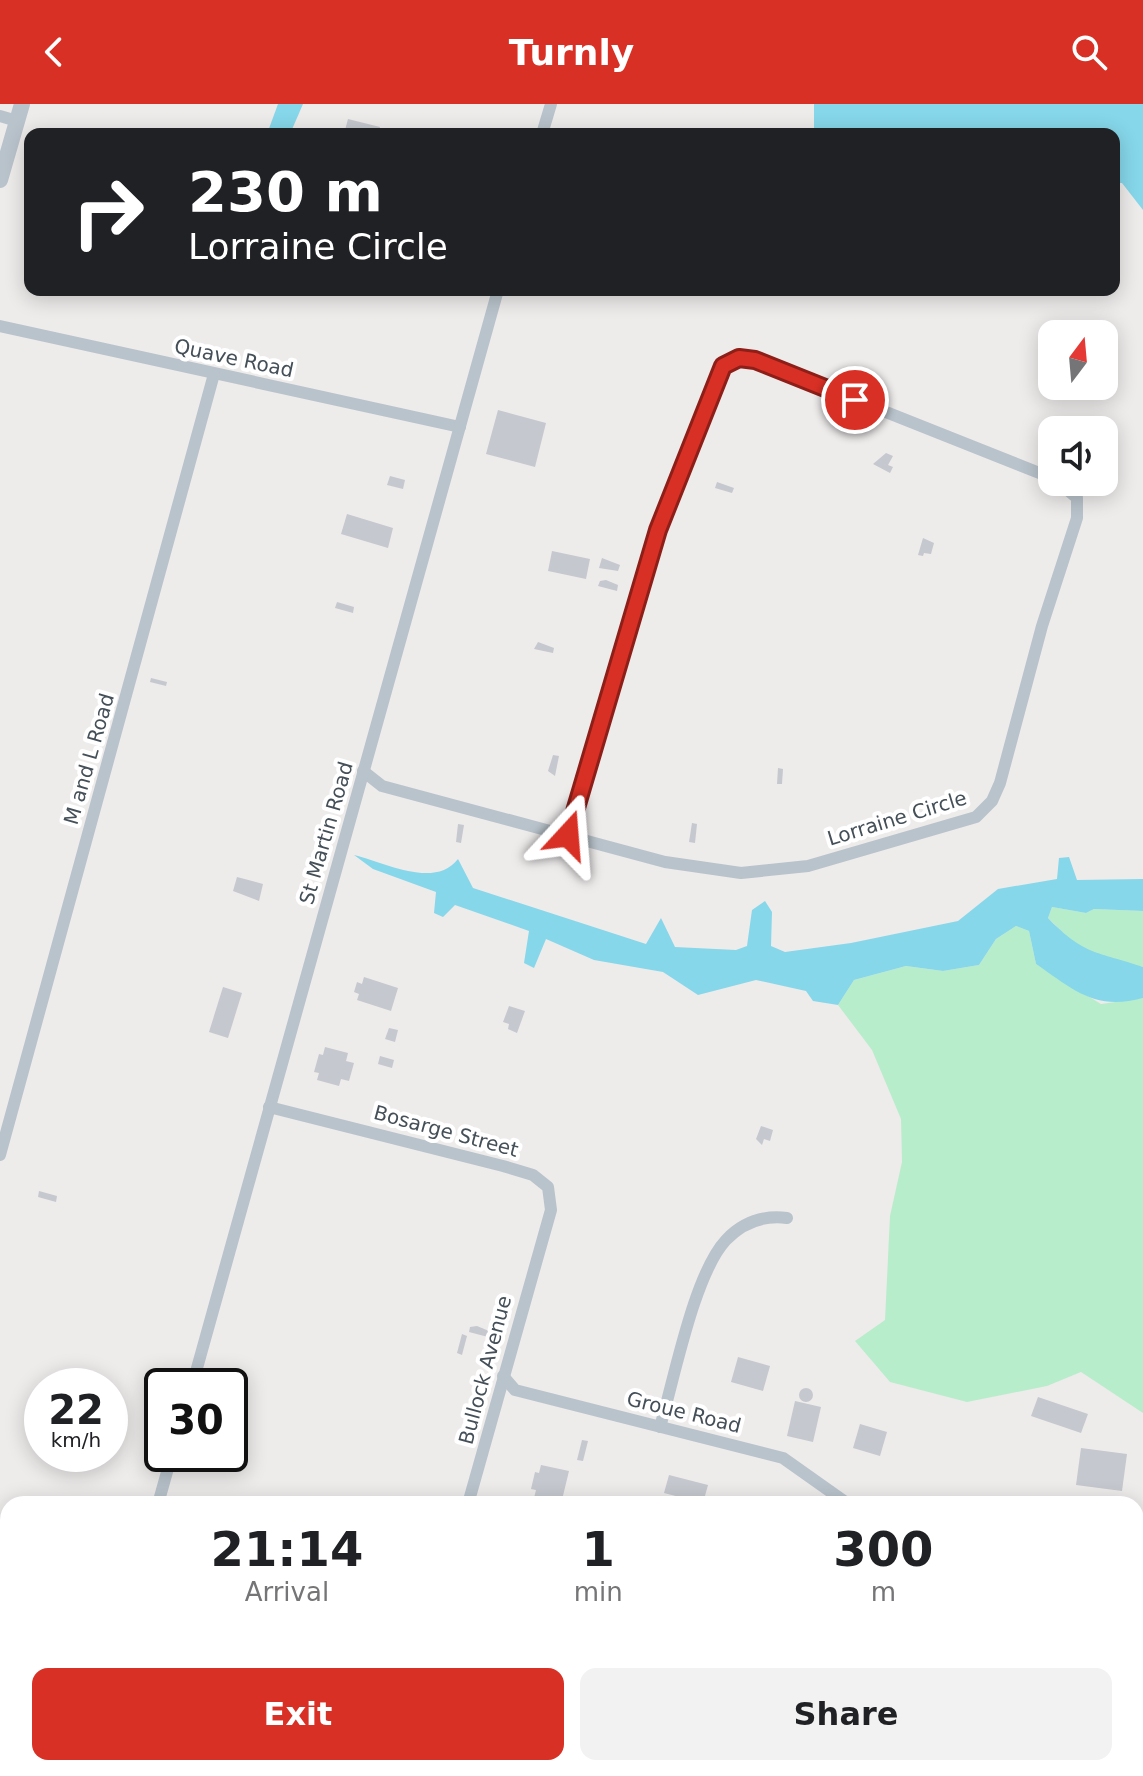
<!DOCTYPE html>
<html lang="en">
<head>
<meta charset="utf-8">
<style>
	:root { --surface:#fff; --page:#f2f2f2; --text:#202124; --muted:#757577; --accent:#d93025 }
	body { margin:0; font-family:"DejaVu Sans",sans-serif; background:var(--page); color:var(--text); height:100vh; display:flex; flex-direction:column; font-size:30px; white-space:nowrap }
	* { box-sizing:border-box; margin:0 }
	p { font-size:26px; color:var(--muted) }
	.icon { flex:none; width:44px; height:44px; fill:none; stroke:currentColor; stroke-width:2; stroke-linecap:round; stroke-linejoin:round }
	.map { position:relative; flex:1; overflow:hidden }
	.sheet { position:absolute; left:0px; top:1392px; width:1144px; height:280px; display:flex; flex-direction:column; background:var(--surface); border-radius:24px 24px 0 0; box-shadow:0 4px 20px #0003 }
	.sheet>* { flex:none }
	.banner { position:absolute; left:24px; top:24px; width:1096px; height:168px; border-radius:16px; box-shadow:0 4px 20px #0003; background:#202124; color:#fff; overflow:hidden }
	.needle { width:52px; rotate:16deg }
	.buttons { position:absolute; left:1038px; top:216px; display:grid; gap:16px }
	.buttons a { display:grid; place-items:center; width:80px; height:80px; border-radius:16px; background:var(--surface); box-shadow:0 4px 20px #0003; font-size:40px }
	.speed { position:absolute; left:24px; top:1264px; display:flex; gap:16px; font-size:40px; font-weight:700; text-align:center }
	.speed>* { display:grid; place-content:center; width:104px; height:104px; border-radius:50%; background:var(--surface); box-shadow:0 4px 20px #0003; line-height:1 }
	.speed small { font-size:20px; font-weight:400 }
	.speed .limit { border:4px solid #111; border-radius:12px; background:#fff; color:#111 }
	.pin { position:absolute; display:grid; place-items:center; width:68px; height:68px; color:#fff; margin:-34px; border:4px solid #fff; border-radius:50%; box-shadow:0 2px 8px #0007 }
	.me { position:absolute; width:88px; margin:-44px; rotate:19deg; stroke-linejoin:round; filter:drop-shadow(0 0 6px #0008) }
	.turn { display:flex; align-items:center; gap:28px; height:168px; padding:0 32px; font-size:36px }
	.turn .icon { width:104px; height:104px; stroke-width:2.5 }
	.turn b { display:block; font-size:56px; line-height:68px }
	.eta { display:flex; justify-content:space-evenly; align-items:center; height:136px; text-align:center }
	.eta b { font-size:48px; font-weight:800; line-height:56px }
	.button { display:flex; gap:16px; margin-top:auto; padding:16px 32px }
	.button a { flex:1; height:92px; border-radius:16px; background:var(--accent); color:#fff; font-size:32px; font-weight:800; line-height:92px; text-align:center }
	.button a+a { background:var(--page); color:var(--text) }
	header { display:flex; justify-content:space-between; align-items:center; height:104px; padding:0 32px; background:var(--accent); color:#fff; font-size:36px; font-weight:800 }
	.map>svg:first-child { display:block }
</style>
</head>
<body>
<header><svg class="icon" aria-label="back" viewBox="0 0 24 24"><path d="M15 5l-7 7 7 7"/></svg>Turnly<svg class="icon" aria-label="search" viewBox="0 0 24 24"><circle cx="10" cy="10" r="6"/><path d="M15 15l6 6"/></svg></header>
<div class="map">
<svg width="1143" height="1672" viewBox="0 0 1143 1672">
	<rect width="100%" height="100%" fill="#eeebeb"/>
	<g fill="#b8edcb">
		<path d="M1052,803L1086,809L1094,805L1143,807V863L1100,852L1076,841L1048,814Z"/>
		<path d="M1016,822L1029,827L1036,860L1101,900L1143,894V1309L1081,1268L1047,1282L967,1298L890,1278L855,1237L885,1216L890,1112L902,1058L901,1015L872,946L838,901L854,876L906,862L943,867L979,861L996,835Z"/>
		<path d="M1136,1463L1143,1464V1558L1136,1555Z"/>
	</g>
	<g fill="#86d7ea">
		<path d="M278,0H303L290,30H267Z"/>
		<path d="M814,0H1143V106L1122,79H1114V30H1008L1004,27L991,30H866L859,25L847,30H814Z"/>
		<path d="M354,751C386,759 435,785 458,755L473,784L646,840L661,814L675,843L736,846L747,842L752,806L765,797L772,808L771,842L785,848L851,839L958,817L998,785L1057,775L1059,754L1069,753L1077,776L1143,775V807L1094,805L1086,809L1052,803L1048,814C1085,852 1096,847 1143,863V894C1095,907 1074,886 1036,860L1029,827L1016,822L996,835L979,861L943,867L906,862L854,876L838,901L813,897L806,887L756,876L698,891L663,868L594,856L546,835L534,864L524,859L529,827L455,801L443,813L434,809L436,788L373,765Z"/>
		<path d="M1136,1555L1143,1558V1595L1136,1592Z"/>
	</g>
	<g fill="#c5c8ce">
		<path d="M348,15L380,23L378,30H344Z"/>
		<path d="M498,306L546,319L535,363L486,350Z"/>
		<path d="M886,349L893,352L888,361L893,363L890,369L873,360Z"/>
		<path d="M390,372L405,376L403,385L387,381Z"/>
		<path d="M717,378L734,384L732,389L715,384Z"/>
		<path d="M347,410L393,424L388,444L341,430Z"/>
		<path d="M923,434L934,439L931,450L924,449L923,452L918,451Z"/>
		<path d="M552,447L590,455L586,475L548,467Z"/>
		<path d="M602,454L620,461L618,467L599,464Z"/>
		<path d="M606,476L618,481L617,487L598,482L600,477Z"/>
		<path d="M337,498L354,503L353,509L335,504Z"/>
		<path d="M538,538L554,544L553,549L534,545Z"/>
		<path d="M151,574L167,578L166,582L150,578Z"/>
		<path d="M553,651L559,652L555,672L548,667Z"/>
		<path d="M778,664L783,665L782,680H777Z"/>
		<path d="M692,719L697,720L695,739L689,738Z"/>
		<path d="M458,720L464,721L461,739L456,738Z"/>
		<path d="M237,773L263,780L259,797L233,787Z"/>
		<path d="M364,873L398,884L391,907L357,896L359,890L354,888L357,878L362,880Z"/>
		<path d="M223,883L242,889L228,934L209,928Z"/>
		<path d="M509,902L525,907L517,929L508,925L509,920L503,918Z"/>
		<path d="M389,924L398,926L395,938L385,935Z"/>
		<path d="M325,943L348,949L346,957L354,959L349,977L341,975L339,982L317,976L319,969L314,968L319,950L323,951Z"/>
		<path d="M380,952L394,956L392,964L378,960Z"/>
		<path d="M761,1022L773,1026L770,1037L764,1035L762,1041L756,1035Z"/>
		<path d="M39,1087L57,1092L56,1098L38,1093Z"/>
		<path d="M477,1222L489,1227L488,1233L469,1228L470,1223Z"/>
		<path d="M462,1230L467,1232L462,1251L457,1249Z"/>
		<path d="M738,1253L770,1262L763,1287L731,1278Z"/>
		<circle cx="806" cy="1291" r="7"/>
		<path d="M1038,1293L1088,1310L1081,1329L1031,1312Z"/>
		<path d="M795,1297L821,1303L813,1338L787,1332Z"/>
		<path d="M860,1320L887,1328L880,1352L853,1344Z"/>
		<path d="M582,1336L588,1337L583,1357L577,1356Z"/>
		<path d="M1081,1344L1127,1350L1122,1387L1076,1381Z"/>
		<path d="M541,1361L569,1367L561,1400L534,1394L536,1386L531,1385L535,1368L539,1369Z"/>
		<path d="M669,1371L708,1381L703,1399L664,1389Z"/>
	</g>
	<g fill="none" stroke-linecap="round" stroke-linejoin="round">
		<g stroke="#b9c3cb" stroke-width="12">
			<path d="M0,12L17,17"/>
			<path d="M542,30L551,0"/>
			<path d="M0,222L460,323"/>
			<path d="M363,667L382,682L665,758L741,769L808,762L976,713L992,697L1000,679L1042,522L1077,414V394L1058,378"/>
			<path d="M568,731L658,426L723,262L739,254L755,256L1052,374"/>
			<path d="M269,1003L503,1062L533,1071L548,1083L551,1106L468,1400"/>
			<path d="M0,1051L214,270"/>
			<path d="M503,1272L515,1286L783,1354L848,1400"/>
			<path d="M192,1282L498,186"/>
			<path d="M660,1323C674,1276 694,1170 726,1136C743,1118 763,1111 787,1114"/>
			<path d="M158,1400L172,1350"/>
			<path d="M921,1664L956,1672"/>
			<path d="M82,1672L84,1664"/>
			<path d="M217,1672L220,1664"/>
			<path d="M387,1672L389,1664"/>
			<path d="M584,1672L586,1664"/>
		</g>
		<path stroke="#b9c3cb" stroke-width="16" d="M0,76L22,0"/>
	</g>
	<g fill="none" stroke-linecap="round" stroke-linejoin="round">
		<g stroke="#8d1f18" stroke-width="20">
			<path id="route" d="M568,731L658,426L723,262L739,254L755,256L855,296"/>
		</g>
		<use href="#route" stroke="#d93025" stroke-width="14"/>
	</g>
	<g text-anchor="middle" stroke-width="8" stroke-linejoin="round" paint-order="stroke">
		<g font-size="20" fill="#444f58" stroke="#fff">
			<text transform="translate(234 254) rotate(12)" y="7">Quave Road</text>
			<text transform="translate(89 655) rotate(-74)" y="7">M and L Road</text>
			<text transform="translate(897 714) rotate(-17)" y="7">Lorraine Circle</text>
			<text transform="translate(326 729) rotate(-74)" y="7">St Martin Road</text>
			<text transform="translate(446 1027) rotate(15)" y="7">Bosarge Street</text>
			<text transform="translate(485 1266) rotate(-75)" y="7">Bullock Avenue</text>
			<text transform="translate(684 1308) rotate(14)" y="7">Groue Road</text>
		</g>
	</g>
</svg>
<div class="buttons">
<a><svg class="needle" viewBox="-14 -14 28 28"><path d="M0-13l5 13h-10z" fill="#e53935"/><path d="M0 13l5-13h-10z" fill="#757577"/></svg></a>
<a><svg class="icon" aria-label="sound" viewBox="0 0 24 24"><path d="M4 9h4l5-4v14l-5-4H4zM17 9q2 3 0 6"/></svg></a>
</div>
<div class="speed"><div>22<small>km/h</small></div><div class="limit">30</div></div>
<div class="pin" style="left:855px;top:296px;background:#d93025"><svg class="icon" aria-label="arrive" viewBox="0 0 24 24"><path d="M6 21V4h12l-3 4 3 4H6"/></svg></div>
<svg class="me" style="left:568px;top:731px" viewBox="-20 -20 40 40"><path d="M0-17L14 15 0 8-14 15z" fill="#d93025" stroke="#fff" stroke-width="4"/></svg>
<div class="banner">
<div class="turn"><svg class="icon" aria-label="right" viewBox="0 0 24 24"><path d="M7 20v-9h11M14 6l5 5-5 5"/></svg><div><b>230 m</b>Lorraine Circle</div></div>
</div>
<section class="sheet">
<div class="eta">
<div><b>21:14</b><p>Arrival</p></div>
<div><b>1</b><p>min</p></div>
<div><b>300</b><p>m</p></div>
</div>
<div class="button"><a>Exit</a><a>Share</a></div>
</section>
</div>
</body>
</html>
